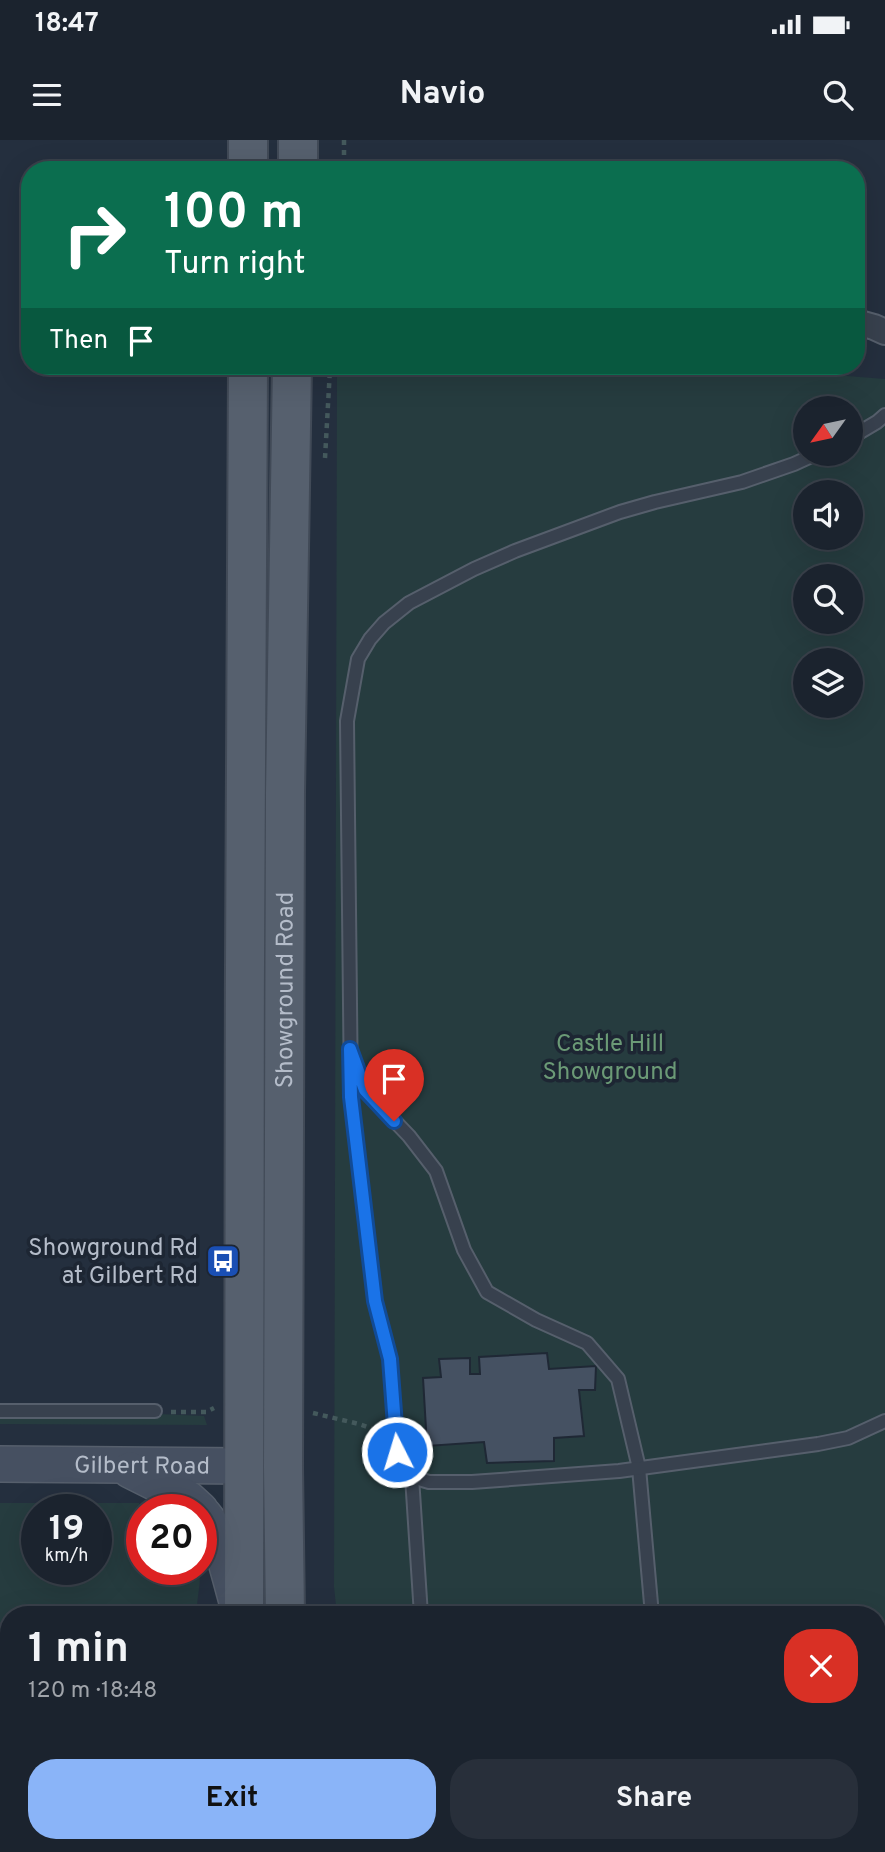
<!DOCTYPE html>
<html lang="en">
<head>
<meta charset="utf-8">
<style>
	:root { --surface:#1b232e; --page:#282f3a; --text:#f1f3f6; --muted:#a0a4aa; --line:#39404a; --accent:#8ab4f8 }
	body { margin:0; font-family:Overpass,sans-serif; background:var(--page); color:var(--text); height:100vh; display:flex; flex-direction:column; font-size:26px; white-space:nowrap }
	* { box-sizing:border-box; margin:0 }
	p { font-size:23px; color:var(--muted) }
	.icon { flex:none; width:38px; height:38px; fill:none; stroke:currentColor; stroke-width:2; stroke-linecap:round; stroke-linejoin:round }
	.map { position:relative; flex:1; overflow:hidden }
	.panel { position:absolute; left:0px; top:1466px; width:886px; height:247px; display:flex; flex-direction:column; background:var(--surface); border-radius:28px 28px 0 0; box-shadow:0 7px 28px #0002,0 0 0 2px var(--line) }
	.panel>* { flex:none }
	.guide { position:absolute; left:21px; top:21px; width:844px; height:214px; border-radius:28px; box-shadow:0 7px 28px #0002,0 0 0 2px var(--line); background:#0b6e4f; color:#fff; overflow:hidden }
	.needle { width:46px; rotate:237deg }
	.tools { position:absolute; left:793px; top:256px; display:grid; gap:14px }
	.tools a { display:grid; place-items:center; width:70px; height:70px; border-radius:50%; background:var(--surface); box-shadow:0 7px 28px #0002,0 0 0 2px var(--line); font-size:35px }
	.speed { position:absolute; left:21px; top:1354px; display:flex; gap:14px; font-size:35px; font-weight:700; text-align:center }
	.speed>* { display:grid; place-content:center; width:91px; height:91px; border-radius:50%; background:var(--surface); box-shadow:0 7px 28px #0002,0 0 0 2px var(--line); line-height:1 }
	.speed small { font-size:18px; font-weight:400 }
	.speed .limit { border:10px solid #d22; background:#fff; color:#111 }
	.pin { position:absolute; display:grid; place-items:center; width:60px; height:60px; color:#fff; margin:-72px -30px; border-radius:50% 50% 50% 0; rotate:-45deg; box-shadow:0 0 7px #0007 }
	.pin .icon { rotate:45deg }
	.me { position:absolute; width:77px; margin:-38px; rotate:355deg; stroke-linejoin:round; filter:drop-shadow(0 0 5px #0008) }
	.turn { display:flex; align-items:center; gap:24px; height:147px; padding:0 28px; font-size:32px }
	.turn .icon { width:91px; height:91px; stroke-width:2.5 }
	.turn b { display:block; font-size:49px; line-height:60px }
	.then { display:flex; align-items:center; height:66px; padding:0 28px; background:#0003; gap:14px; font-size:26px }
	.round { display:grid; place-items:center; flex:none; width:74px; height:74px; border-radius:28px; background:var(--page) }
	.overview { display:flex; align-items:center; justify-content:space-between; height:119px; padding:0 28px }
	h1 { font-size:42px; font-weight:700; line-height:52px }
	.button { display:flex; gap:14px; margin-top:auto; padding:14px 28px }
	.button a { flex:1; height:80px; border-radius:28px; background:var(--accent); color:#111; font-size:28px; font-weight:700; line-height:80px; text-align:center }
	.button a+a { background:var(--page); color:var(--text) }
	.status { display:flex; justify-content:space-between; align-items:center; height:49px; padding:0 35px; background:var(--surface); direction:ltr }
	.status svg { height:19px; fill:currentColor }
	header { display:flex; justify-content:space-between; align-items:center; height:91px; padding:0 28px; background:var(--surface); font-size:32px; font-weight:700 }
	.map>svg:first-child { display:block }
</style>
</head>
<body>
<div class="status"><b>18:47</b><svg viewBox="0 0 49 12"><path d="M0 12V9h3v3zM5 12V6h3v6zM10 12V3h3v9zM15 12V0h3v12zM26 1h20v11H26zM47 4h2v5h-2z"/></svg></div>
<header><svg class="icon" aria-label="menu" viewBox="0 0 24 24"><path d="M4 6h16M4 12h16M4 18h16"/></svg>Navio<svg class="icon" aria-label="search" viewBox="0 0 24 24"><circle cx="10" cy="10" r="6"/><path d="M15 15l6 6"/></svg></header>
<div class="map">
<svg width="885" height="1712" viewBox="0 0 885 1712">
	<rect width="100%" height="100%" fill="#242f3e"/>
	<g fill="#263c3f" fill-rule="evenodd">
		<path d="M345,226H719L885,239V1712H365L364,1705L877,1704V1475H337L334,1447L337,233ZM805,268H850V313H805ZM805,352H850V397H805ZM805,436H850V481H805ZM805,520H850V565H805Z"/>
		<path d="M157,1274L204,1276L207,1285L0,1284V1276L157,1278Z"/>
		<path d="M0,1363H139L142,1369L150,1370H142V1430H200C201,1445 196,1460 197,1475H9V1704H223L224,1712H0ZM37,1370H96V1430H37Z"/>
	</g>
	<path fill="#455162" stroke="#1f2835" stroke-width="2" d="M547,1213L549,1229L596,1226L595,1250H579L584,1296L554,1298V1321L487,1323L484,1302L427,1306L423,1238L441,1237L439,1219L470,1218V1234H480L479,1217Z"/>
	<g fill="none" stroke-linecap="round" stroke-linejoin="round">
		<g stroke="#565f6c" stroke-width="16">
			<g id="lane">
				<path d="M850,298L877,282L885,275"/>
				<path d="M354,919L365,950L409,996L436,1031L464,1110L487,1152L536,1180L587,1203L618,1239L639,1328L652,1475"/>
				<path d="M0,1271H155"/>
				<path d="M412,1337L429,1342H472L619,1331L818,1304L848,1298L885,1281"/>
				<path d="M421,1475L412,1337L402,1324L397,1312L390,1219L375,1161L351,957L347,581L358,519L370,499L384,483L409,463L474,429L515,411L620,372L655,362L742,342L794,324L818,313"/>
				<path d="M0,1516H3"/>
				<path d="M877,1671L885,1669"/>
				<path d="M546,1712L547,1704"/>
			</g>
		</g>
		<g stroke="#565f6c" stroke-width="28">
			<path id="street" d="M856,182L874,187L885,192"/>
		</g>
		<g stroke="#565f6c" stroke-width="38">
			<g id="secondary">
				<path id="s1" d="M0,1324L243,1326"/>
				<path d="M130,1330L188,1359L200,1370"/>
				<path d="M201,1372C221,1390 230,1439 238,1465"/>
			</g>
		</g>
		<g stroke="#414a57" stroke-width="42">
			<g id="primary">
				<path d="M298,0V30"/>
				<path d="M248,30V0"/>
				<path d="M244,1475C242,1059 247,642 248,226"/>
				<path id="s2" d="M285,1475L283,1327L285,653L292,226"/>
				<path d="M271,1704L272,1712"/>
				<path d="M308,1704L310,1712"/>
			</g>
		</g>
		<g stroke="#44595c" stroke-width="4.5" stroke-dasharray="5 5" stroke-linecap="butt">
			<path d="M344,0V30"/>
			<path d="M325,318L330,229L333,226"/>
			<path d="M171,1272H206L214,1268"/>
			<path d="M313,1273L359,1284L379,1291"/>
			<path d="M352,1704L353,1712"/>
		</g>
		<use href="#lane" stroke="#38414e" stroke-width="12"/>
		<use href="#street" stroke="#38414e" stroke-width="24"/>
		<use href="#secondary" stroke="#465061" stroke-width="35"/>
		<use href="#primary" stroke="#56606e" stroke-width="38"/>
	</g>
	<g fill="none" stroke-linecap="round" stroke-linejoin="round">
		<g stroke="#114b97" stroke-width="18">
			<path id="route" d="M394,981L365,950L350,909L351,957L375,1161L390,1219L397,1312"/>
		</g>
		<use href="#route" stroke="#1a73e8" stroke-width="12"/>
	</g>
	<defs>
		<g id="bus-square" transform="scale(1.75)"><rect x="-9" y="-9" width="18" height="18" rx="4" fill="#1a4fb4" stroke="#1d2633"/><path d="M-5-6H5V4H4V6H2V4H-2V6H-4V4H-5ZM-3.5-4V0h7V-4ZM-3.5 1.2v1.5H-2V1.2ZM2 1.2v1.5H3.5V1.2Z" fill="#fff"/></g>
	</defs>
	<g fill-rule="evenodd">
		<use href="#bus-square" x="223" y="1121"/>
	</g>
	<g text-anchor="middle" stroke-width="7" stroke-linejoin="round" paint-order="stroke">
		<g font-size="24" fill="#b4bcc9" stroke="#1d2633">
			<text dy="8" stroke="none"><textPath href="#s2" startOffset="625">Showground Road</textPath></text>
			<text dy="8" stroke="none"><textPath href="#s1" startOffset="142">Gilbert Road</textPath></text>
		</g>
		<g font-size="24" fill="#6b9a76" stroke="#1d2633">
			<text x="610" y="911">Castle Hill<tspan x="610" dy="28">Showground</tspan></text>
		</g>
		<g font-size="24" fill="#b4bcc9" stroke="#1d2633" text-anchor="end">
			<text x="198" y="1115">Showground Rd<tspan x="198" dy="28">at Gilbert Rd</tspan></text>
		</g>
	</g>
</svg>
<div class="tools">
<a><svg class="needle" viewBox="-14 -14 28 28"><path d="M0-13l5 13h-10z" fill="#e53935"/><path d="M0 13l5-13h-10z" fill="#a0a4aa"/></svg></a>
<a><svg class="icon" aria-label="sound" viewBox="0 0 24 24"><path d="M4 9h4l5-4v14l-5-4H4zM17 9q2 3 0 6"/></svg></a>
<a><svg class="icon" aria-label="search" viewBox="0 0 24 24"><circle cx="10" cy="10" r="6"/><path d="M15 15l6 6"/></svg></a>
<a><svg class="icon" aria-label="layers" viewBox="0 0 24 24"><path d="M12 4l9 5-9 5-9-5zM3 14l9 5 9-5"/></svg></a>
</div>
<div class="speed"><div>19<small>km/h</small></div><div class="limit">20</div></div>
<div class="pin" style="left:394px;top:981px;background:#d93025"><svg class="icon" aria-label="arrive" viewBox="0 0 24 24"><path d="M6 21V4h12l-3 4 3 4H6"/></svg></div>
<svg class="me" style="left:397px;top:1312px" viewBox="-20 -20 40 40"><circle r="17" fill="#1a73e8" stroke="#fff" stroke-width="3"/><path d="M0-11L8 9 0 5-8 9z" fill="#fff"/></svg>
<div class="guide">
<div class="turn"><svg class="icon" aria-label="right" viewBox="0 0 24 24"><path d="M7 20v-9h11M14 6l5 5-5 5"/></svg><div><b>100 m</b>Turn right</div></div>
<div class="then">Then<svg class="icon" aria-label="arrive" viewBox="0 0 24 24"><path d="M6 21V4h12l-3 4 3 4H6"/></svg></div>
</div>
<section class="panel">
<div class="overview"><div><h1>1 min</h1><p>120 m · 18:48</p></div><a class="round" style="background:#d93025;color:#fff"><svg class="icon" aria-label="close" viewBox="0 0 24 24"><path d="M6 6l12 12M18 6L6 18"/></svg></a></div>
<div class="button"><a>Exit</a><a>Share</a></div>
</section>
</div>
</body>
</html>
